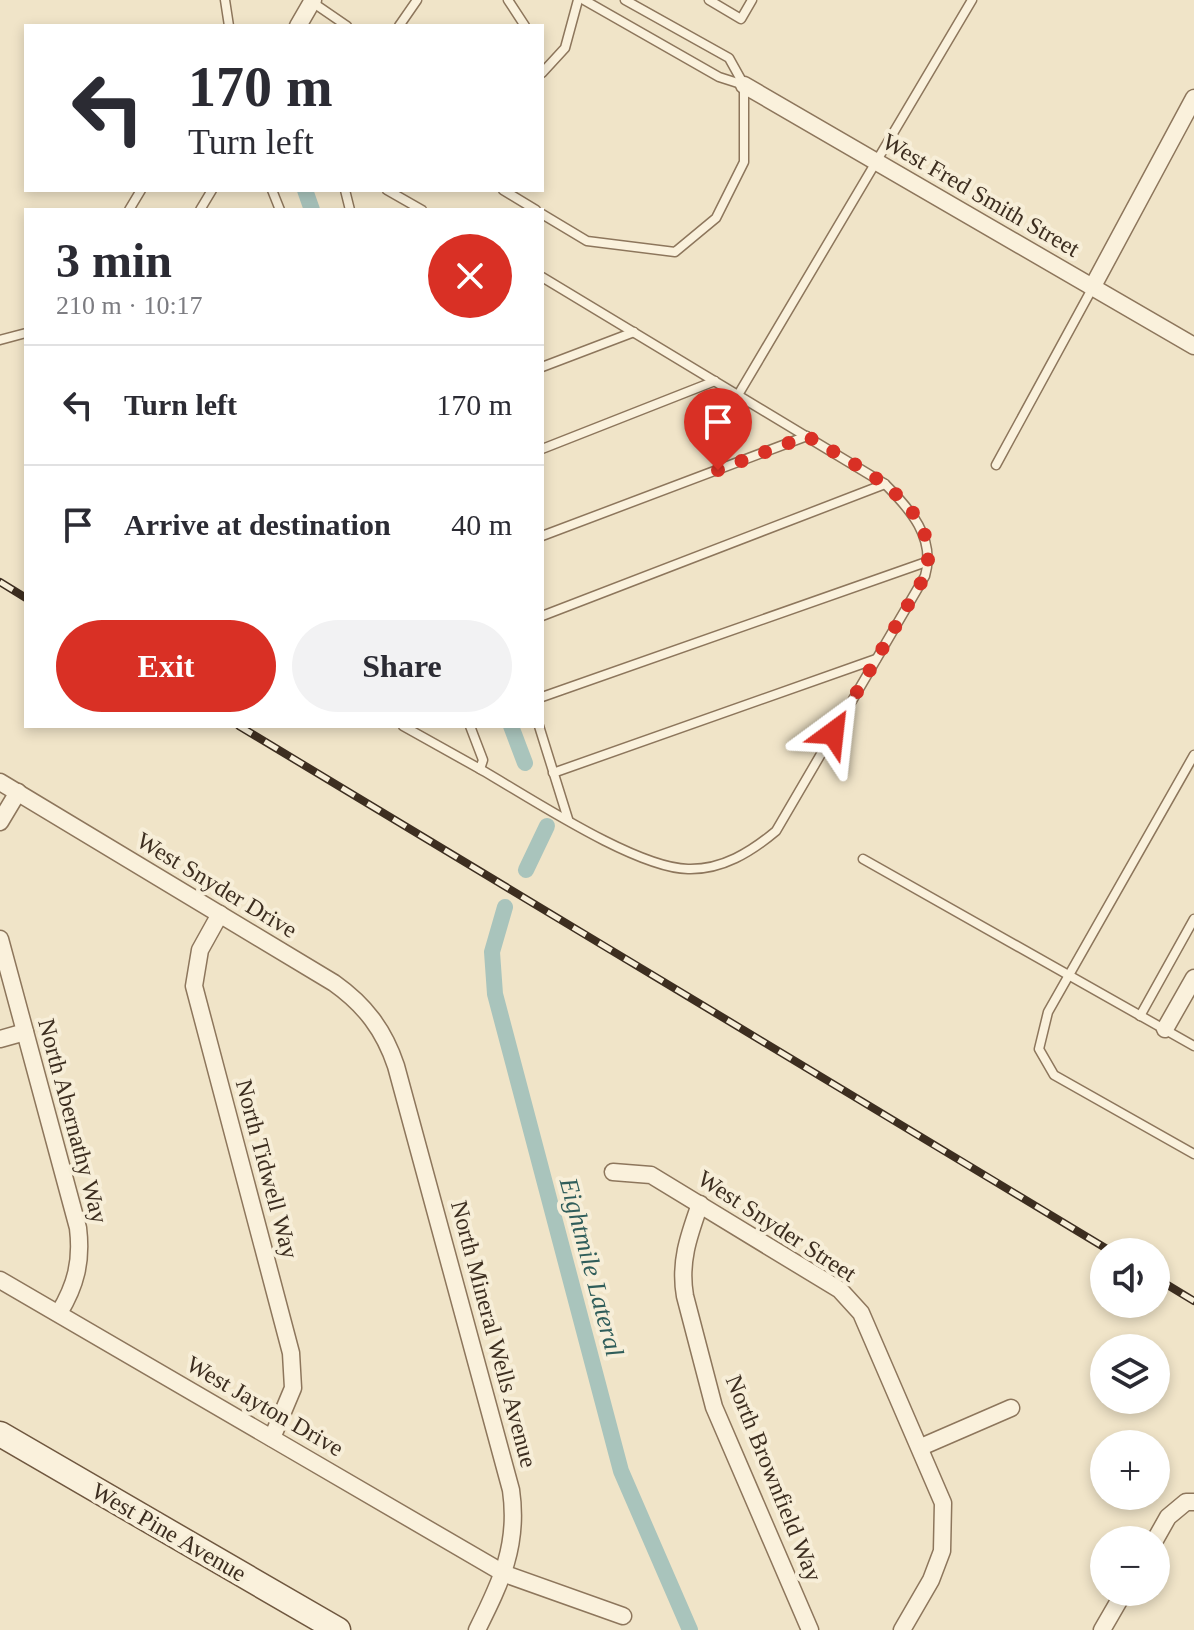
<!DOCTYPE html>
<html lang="en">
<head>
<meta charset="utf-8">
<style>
	:root { --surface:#fff; --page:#f2f2f3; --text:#2b2b33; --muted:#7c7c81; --line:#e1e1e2; --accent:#d93025 }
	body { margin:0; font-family:"Times New Roman",serif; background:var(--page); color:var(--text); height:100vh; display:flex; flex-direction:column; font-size:30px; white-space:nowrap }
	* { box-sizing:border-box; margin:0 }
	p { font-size:26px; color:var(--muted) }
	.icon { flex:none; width:44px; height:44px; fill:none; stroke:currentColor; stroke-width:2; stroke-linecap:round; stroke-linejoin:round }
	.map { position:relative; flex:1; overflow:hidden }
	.drawer { position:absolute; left:24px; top:208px; width:520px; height:520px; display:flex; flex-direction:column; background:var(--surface); border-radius:0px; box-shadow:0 4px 12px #0003 }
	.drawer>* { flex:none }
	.hud { position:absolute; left:24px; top:24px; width:520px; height:168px; border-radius:0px; box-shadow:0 4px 12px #0003; background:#fff; color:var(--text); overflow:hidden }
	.controls { position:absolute; left:1090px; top:1238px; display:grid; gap:16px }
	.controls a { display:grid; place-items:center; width:80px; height:80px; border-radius:50%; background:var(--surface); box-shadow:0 4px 12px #0003; font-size:40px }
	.pin { position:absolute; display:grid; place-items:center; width:68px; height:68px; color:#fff; margin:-82px -34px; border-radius:50% 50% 50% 0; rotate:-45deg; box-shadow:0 0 8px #0007 }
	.pin .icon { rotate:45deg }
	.me { position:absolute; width:88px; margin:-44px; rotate:30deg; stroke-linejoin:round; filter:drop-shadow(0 0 6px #0008) }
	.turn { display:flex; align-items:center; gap:28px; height:168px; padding:0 32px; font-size:36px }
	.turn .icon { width:104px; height:104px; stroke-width:2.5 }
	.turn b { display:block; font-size:56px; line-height:68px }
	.round { display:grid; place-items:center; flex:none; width:84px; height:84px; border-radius:42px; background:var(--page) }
	.summary { display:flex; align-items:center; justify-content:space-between; height:136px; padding:0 32px }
	h1 { font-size:48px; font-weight:800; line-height:60px }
	.action { display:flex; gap:16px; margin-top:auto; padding:16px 32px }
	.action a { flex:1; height:92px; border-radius:48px; background:var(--accent); color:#fff; font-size:32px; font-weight:800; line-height:92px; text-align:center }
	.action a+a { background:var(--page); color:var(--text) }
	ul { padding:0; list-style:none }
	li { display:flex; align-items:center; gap:24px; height:120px; padding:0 32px; border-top:2px solid var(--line) }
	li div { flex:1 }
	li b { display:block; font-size:30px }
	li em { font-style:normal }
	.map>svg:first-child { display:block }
</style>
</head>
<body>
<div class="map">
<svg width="1194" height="1630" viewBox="0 0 1194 1630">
	<rect width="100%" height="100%" fill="#f0e4c8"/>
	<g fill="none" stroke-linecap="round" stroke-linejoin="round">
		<g stroke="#a9c4bc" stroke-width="16">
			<path d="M305,190L312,210"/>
			<path d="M511,726L525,763"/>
			<path d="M526,870L547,826"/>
			<path d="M505,907L492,952L495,994L621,1471L690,1630"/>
		</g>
		<g stroke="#8d765c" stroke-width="11">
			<g id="lane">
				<path d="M225,0L229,26"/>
				<path d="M508,0L525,26"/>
				<path d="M584,0L719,77L744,85"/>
				<path d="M709,0L741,19L752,0"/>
				<path d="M312,2L347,26"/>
				<path d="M399,26L417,0"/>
				<path d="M542,73L565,48L578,0"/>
				<path d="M272,190L280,210"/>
				<path d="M345,190L350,210"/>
				<path d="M387,190L422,210"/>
				<path d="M503,190L536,210"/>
				<path d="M129,210L141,190"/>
				<path d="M200,210L212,190"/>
				<path d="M542,214L587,241L675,252L716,218L744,162V85L729,58L625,0"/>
				<path d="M0,340L26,333"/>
				<path d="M542,367L634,332"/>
				<path d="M738,395L972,0"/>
				<path d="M542,449L715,381"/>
				<path d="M996,465L1093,287"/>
				<path d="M542,536L807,436"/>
				<path d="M542,616L885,484"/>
				<path d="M542,697L929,561"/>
				<path d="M403,726L480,769L483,760L470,726"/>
				<path d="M539,726L568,819"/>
				<path d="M1194,755L1048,1012L1039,1049L1054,1075L1194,1154"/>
				<path d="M480,769C529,797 635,868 688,869C722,870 751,852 776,831L925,576C936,538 910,509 885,484L542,277"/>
				<path d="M553,773L876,659"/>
				<path d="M863,859L1194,1046"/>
				<path d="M1140,1016L1194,919"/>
			</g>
		</g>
		<g stroke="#8d765c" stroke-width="19">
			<g id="street">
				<path d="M298,26L313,0"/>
				<path d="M744,85L1194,346"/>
				<path d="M1093,286L1194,98"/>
				<path d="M0,782L334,983C365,1005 384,1030 396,1066L511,1490C519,1545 501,1582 477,1630"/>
				<path d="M0,822L18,792"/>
				<path d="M220,914L200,950L194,986L291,1353L293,1388L272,1438"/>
				<path d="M0,939L78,1228C82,1261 76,1285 59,1313"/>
				<path d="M1165,1029L1194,978"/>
				<path d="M0,1039L25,1032"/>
				<path d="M613,1172L651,1175L840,1290L861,1313L943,1503L942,1551L931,1580L902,1630"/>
				<path d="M700,1204C689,1235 679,1262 685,1296L714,1407L810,1630"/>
				<path d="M0,1280L505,1574L623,1616"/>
				<path d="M921,1447L1011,1408"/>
				<path d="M1155,1540L1168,1517L1186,1502H1194"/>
				<path d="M1102,1630L1124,1592"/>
			</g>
		</g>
		<g stroke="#6f573f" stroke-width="27">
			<path id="secondary" d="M0,1434L338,1630"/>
		</g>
		<use href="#lane" stroke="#faf1dc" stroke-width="8"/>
		<use href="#street" stroke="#faf1dc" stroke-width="16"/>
		<use href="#secondary" stroke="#faf1dc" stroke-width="24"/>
		<g stroke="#3d2e20" stroke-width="8">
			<g id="rail">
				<path d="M0,582L26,598"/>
				<path d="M239,726L1112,1252"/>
				<path d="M1156,1278L1194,1301"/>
			</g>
		</g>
		<use href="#rail" stroke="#f7eed8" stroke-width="5" stroke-dasharray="15" stroke-linecap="butt"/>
	</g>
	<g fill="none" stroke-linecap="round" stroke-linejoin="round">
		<path stroke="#d93025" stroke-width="14" stroke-dasharray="0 25.2" d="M718,470L807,436C855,466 946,505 925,576L833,733"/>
	</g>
	<g text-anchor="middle" stroke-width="8" stroke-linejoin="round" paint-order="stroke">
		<g font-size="24" fill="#3d2e20" stroke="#f7eed8">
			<text transform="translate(981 195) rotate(30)" y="8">West Fred Smith Street</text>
			<text transform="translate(217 885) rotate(31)" y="8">West Snyder Drive</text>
			<text transform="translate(73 1121) rotate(75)" y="8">North Abernathy Way</text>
			<text transform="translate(267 1169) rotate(75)" y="8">North Tidwell Way</text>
			<text transform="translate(777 1226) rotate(33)" y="8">West Snyder Street</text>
			<text transform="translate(494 1334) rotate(75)" y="8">North Mineral Wells Avenue</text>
			<text transform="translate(265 1406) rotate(30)" y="8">West Jayton Drive</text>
			<text transform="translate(774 1478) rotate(68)" y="8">North Brownfield Way</text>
			<text transform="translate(169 1532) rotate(30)" y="8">West Pine Avenue</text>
		</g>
		<g font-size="26" font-style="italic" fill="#2f5d5a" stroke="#f7eed8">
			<text transform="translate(592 1267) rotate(75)" y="9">Eightmile Lateral</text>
		</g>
	</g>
</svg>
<div class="controls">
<a><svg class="icon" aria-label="sound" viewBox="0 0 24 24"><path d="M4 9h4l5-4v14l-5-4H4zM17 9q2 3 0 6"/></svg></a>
<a><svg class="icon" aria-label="layers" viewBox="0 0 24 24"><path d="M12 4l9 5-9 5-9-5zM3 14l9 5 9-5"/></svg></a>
<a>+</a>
<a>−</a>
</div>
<div class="pin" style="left:718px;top:470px;background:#d93025"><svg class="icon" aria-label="arrive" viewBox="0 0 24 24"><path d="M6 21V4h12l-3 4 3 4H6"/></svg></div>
<svg class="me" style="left:833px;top:733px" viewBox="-20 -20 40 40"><path d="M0-17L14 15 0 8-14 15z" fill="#d93025" stroke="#fff" stroke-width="4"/></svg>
<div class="hud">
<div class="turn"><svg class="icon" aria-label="left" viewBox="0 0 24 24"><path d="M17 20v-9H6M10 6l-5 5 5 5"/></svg><div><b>170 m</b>Turn left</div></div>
</div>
<section class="drawer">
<div class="summary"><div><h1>3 min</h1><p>210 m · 10:17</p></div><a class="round" style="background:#d93025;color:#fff"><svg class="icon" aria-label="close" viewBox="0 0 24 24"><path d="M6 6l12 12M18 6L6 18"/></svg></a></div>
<ul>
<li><svg class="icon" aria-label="left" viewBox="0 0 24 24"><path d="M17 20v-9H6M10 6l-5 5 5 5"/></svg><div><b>Turn left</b></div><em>170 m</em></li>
<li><svg class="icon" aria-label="arrive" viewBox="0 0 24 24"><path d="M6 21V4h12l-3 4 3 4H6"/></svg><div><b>Arrive at destination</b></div><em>40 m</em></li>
</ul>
<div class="action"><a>Exit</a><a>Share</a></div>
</section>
</div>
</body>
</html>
